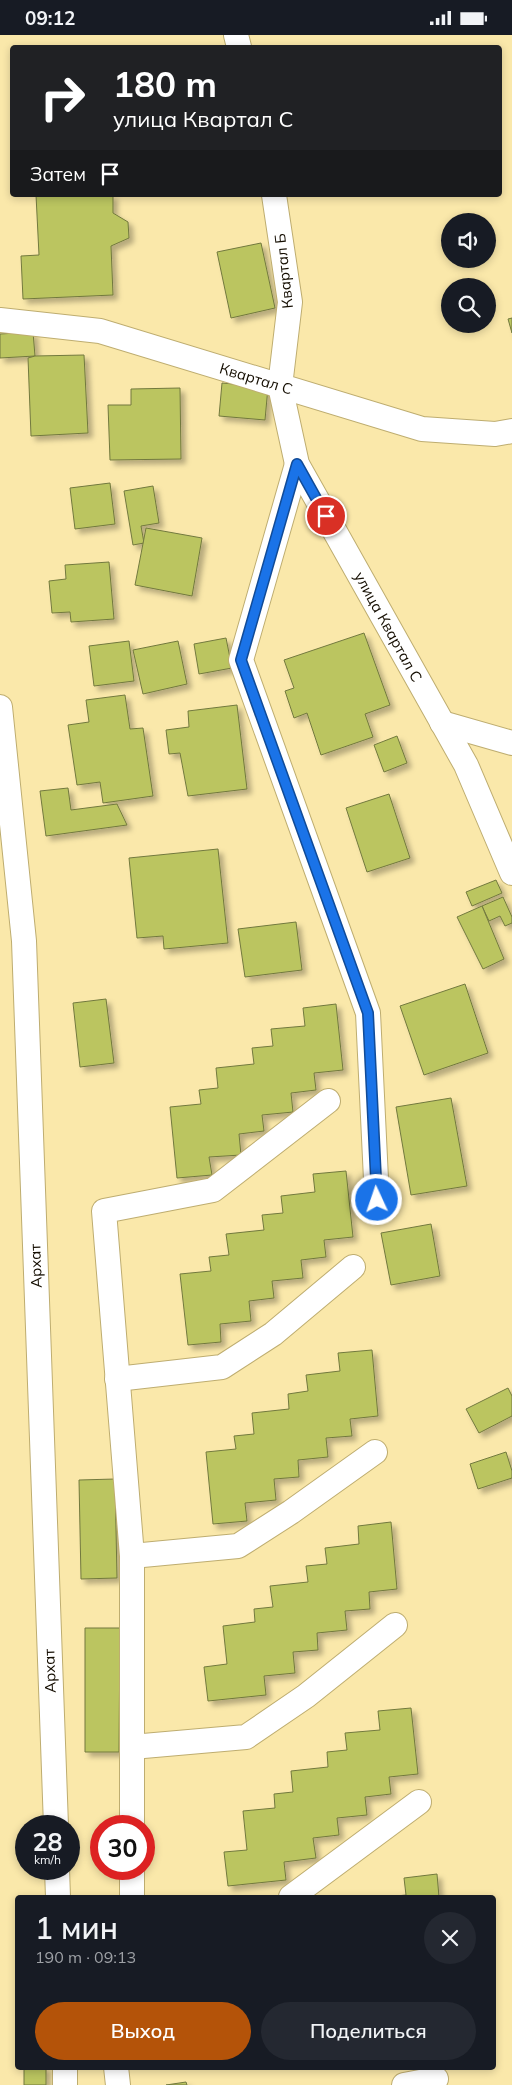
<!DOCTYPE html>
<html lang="ru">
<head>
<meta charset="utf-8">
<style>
	:root { --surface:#171b24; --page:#242831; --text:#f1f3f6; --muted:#9ea1a6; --accent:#b45309 }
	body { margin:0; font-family:Mulish,sans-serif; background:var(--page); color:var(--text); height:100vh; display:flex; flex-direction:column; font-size:19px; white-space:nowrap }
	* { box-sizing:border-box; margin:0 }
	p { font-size:16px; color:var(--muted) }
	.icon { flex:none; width:28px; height:28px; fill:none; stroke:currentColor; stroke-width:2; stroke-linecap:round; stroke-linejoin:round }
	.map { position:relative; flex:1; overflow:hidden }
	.drawer { position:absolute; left:15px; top:1860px; width:481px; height:175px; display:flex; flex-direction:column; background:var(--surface); border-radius:5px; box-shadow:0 2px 8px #0003 }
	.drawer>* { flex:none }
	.hud { position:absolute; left:10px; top:10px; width:492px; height:152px; border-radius:5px; box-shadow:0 2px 8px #0003; background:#202124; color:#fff; overflow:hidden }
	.tools { position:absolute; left:441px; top:178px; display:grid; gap:10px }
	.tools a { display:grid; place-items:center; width:55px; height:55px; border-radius:50%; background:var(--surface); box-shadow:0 2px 8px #0003; font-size:25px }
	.speed { position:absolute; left:15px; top:1780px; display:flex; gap:10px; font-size:25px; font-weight:700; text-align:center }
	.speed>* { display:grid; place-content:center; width:65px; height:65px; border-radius:50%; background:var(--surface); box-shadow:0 2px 8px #0003; line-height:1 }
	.speed small { font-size:12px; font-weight:400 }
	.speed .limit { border:8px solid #d22; background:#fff; color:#111 }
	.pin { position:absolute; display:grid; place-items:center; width:42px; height:42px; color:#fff; margin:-21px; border:2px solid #fff; border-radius:50%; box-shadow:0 1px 5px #0007 }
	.me { position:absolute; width:55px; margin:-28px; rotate:357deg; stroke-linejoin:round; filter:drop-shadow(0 0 4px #0008) }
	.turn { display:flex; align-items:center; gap:18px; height:105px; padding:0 20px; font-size:22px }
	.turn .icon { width:65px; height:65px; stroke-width:2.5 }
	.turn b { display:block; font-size:35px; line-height:42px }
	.then { display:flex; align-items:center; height:48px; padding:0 20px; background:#0003; gap:10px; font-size:19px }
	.round { display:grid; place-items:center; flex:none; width:52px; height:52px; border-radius:26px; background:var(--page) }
	.headline { display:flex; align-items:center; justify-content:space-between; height:85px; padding:0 20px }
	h1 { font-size:30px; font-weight:600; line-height:38px }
	.button { display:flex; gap:10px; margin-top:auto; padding:10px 20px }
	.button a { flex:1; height:58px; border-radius:30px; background:var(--accent); color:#fff; font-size:20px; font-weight:600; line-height:58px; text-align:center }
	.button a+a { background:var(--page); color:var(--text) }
	.status { display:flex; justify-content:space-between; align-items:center; height:35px; padding:0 25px; background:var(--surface); direction:ltr }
	.status svg { height:14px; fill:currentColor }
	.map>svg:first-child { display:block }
</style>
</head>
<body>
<div class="status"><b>09:12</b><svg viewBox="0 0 49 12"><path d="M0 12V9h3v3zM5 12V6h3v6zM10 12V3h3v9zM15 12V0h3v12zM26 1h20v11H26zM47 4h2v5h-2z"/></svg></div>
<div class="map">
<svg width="512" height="2050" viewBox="0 0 512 2050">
	<defs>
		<filter id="shadow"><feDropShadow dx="4.5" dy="4.5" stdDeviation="2.5" flood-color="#0004"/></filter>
	</defs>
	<rect width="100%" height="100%" fill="#fae8aa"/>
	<g fill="#bbc561" stroke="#72793e" filter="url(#shadow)">
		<path d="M36,160H113V178L128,187L129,203L111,211L113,260L23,264L21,221L39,220Z"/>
		<path d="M261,208L275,273L231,283L217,217Z"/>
		<path d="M512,283V298L508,284Z"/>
		<path d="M33,297L35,321L0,323V299Z"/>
		<path d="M84,320L88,398L31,401L28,323L35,321Z"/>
		<path d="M222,348L268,352L265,385L219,381Z"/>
		<path d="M180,353L181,424L110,425L108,370H131V354Z"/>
		<path d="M110,448L115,489L75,494L70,453Z"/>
		<path d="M153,451L159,488L141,491L144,508L133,510L124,456Z"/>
		<path d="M146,493L202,503L192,561L135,550Z"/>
		<path d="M109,527L114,584L71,587L70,577L52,578L49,546L66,544L65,530Z"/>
		<path d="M364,598L390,670L365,679L373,702L321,720L307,678L294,683L285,656L294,653L284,625Z"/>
		<path d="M226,603L232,633L199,639L194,609Z"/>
		<path d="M129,606L134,646L94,651L89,611Z"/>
		<path d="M178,606L187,649L143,659L133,615Z"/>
		<path d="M125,660L130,694L143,693L153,761L103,768L100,747L77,750L68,690L89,687L86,665Z"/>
		<path d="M237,670L247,754L188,761L180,718L169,719L166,695L189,692L188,676Z"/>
		<path d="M397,701L407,728L384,737L374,710Z"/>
		<path d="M68,753L71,775L117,769L127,790L46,801L40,756Z"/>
		<path d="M389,759L410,823L367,837L346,773Z"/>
		<path d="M218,814L228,908L164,914L163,901L137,903L129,823Z"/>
		<path d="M496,845L502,858L472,871L466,857Z"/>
		<path d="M503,862L512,882V888L505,891L500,881L489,886L482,871Z"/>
		<path d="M482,871L504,924L483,934L457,882Z"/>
		<path d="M296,887L302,935L245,942L238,894Z"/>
		<path d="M465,949L488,1018L424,1040L400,971Z"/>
		<path d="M106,964L114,1028L80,1032L73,968Z"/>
		<path d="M336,969L343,1035L314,1038L316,1055L291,1058L293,1077L262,1080L264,1096L239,1099L241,1120L209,1122L212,1140L177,1143L170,1072L201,1069L199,1055L218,1053L216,1033L254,1029L252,1013L273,1011L271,994L305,991L303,973Z"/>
		<path d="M451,1063L467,1151L411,1160L396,1072Z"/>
		<path d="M346,1136L353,1202L324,1205L326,1222L301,1225L303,1243L272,1246L274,1263L249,1266L251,1286L220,1289L221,1307L188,1310L180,1239L211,1236L209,1222L229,1220L226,1199L264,1195L262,1180L283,1178L281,1161L315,1157L313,1139Z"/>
		<path d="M431,1189L440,1241L391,1250L381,1198Z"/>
		<path d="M372,1315L378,1381L350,1384L352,1401L326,1403L328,1422L298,1425L299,1442L274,1444L276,1465L245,1468L247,1486L213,1489L206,1417L236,1414L234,1401L254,1399L252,1378L289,1374L288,1359L308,1356L306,1340L340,1336L338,1318Z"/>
		<path d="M508,1353L512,1361V1381L479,1398L466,1374Z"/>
		<path d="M506,1417L512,1436V1443L478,1454L470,1429Z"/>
		<path d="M115,1444L117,1543L81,1544L79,1445Z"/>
		<path d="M391,1487L397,1554L369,1557L370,1574L345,1576L347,1595L317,1598L318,1615L293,1617L295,1638L264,1641L266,1660L208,1666L204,1632L227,1629L223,1591L255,1587L254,1574L273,1572L270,1551L308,1547L306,1531L327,1529L325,1513L359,1509L358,1491Z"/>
		<path d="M85,1593H120L119,1717H85Z"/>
		<path d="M411,1673L418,1739L389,1742L391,1759L365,1762L367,1780L337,1783L339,1800L313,1803L316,1823L284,1827L286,1845L228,1851L224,1817L247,1815L243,1776L275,1773L274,1759L293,1757L291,1736L328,1732L327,1717L347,1715L345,1698L380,1695L378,1676Z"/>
		<path d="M437,1839L439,1862H386L406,1860L404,1843Z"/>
		<rect x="24" y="2032" width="22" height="18"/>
		<path d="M186,2047L187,2050H166Z"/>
	</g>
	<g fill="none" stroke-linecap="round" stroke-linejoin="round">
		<g stroke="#bead70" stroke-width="26">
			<g id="minor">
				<path d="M236,0L239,12"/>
				<path d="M274,160L290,267L280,351L297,429L466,730L512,838"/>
				<path d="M0,285L100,296L422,394L495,399L512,396"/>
				<path d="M297,429L241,625L368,978L377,1165"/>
				<path d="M0,672L24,906L56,1791"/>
				<path d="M442,688L512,708"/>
				<path d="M117,1344L222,1332L273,1299L353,1232"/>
				<path d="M132,1521L238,1511L291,1477L375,1417"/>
				<path d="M132,1712L246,1702L306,1661L395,1590"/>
				<path d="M132,1791V1521L104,1176L213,1155L328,1066"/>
				<path d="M57,1834L58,1862"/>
				<path d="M132,1834V1862"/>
				<path d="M291,1862L419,1767"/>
				<path d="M65,2032V2050"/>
				<path d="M116,2032L118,2050"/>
				<path d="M404,2050L436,2044"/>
			</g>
		</g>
		<use href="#minor" stroke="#fff" stroke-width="24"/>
	</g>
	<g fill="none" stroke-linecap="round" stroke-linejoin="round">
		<g stroke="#114b97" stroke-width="12">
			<path id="route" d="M326,481L297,429L241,625L368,978L377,1165"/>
		</g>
		<use href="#route" stroke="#1a73e8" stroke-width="9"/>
	</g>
	<g text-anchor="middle" stroke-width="4" stroke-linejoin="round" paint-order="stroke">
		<g font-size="15" fill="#140d00" stroke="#fff">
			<text transform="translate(284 236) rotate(-96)" y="5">Квартал Б</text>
			<text transform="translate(256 344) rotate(17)" y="5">Квартал С</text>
			<text transform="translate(388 592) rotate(61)" y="5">улица Квартал С</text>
			<text transform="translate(36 1231) rotate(-92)" y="5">Архат</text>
			<text transform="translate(50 1636) rotate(-92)" y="5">Архат</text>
		</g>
	</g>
</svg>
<div class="tools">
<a><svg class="icon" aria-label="sound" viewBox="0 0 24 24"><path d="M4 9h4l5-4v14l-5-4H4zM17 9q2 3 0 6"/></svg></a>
<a><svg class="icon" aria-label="search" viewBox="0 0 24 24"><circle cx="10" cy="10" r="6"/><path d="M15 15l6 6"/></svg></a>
</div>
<div class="speed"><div>28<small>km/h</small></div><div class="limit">30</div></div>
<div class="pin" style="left:326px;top:481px;background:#d93025"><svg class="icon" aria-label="arrive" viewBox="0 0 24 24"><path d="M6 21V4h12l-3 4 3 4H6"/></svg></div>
<svg class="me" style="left:377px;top:1165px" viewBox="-20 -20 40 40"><circle r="17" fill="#1a73e8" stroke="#fff" stroke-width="3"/><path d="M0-11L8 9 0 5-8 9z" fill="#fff"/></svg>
<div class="hud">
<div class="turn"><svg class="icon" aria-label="right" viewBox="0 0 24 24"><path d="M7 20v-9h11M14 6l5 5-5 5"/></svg><div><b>180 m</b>улица Квартал С</div></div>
<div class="then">Затем<svg class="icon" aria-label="arrive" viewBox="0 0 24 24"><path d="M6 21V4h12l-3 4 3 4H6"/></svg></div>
</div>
<section class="drawer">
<div class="headline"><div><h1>1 мин</h1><p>190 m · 09:13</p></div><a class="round"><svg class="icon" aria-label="close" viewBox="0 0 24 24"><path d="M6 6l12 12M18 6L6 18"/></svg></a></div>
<div class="button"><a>Выход</a><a>Поделиться</a></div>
</section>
</div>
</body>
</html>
